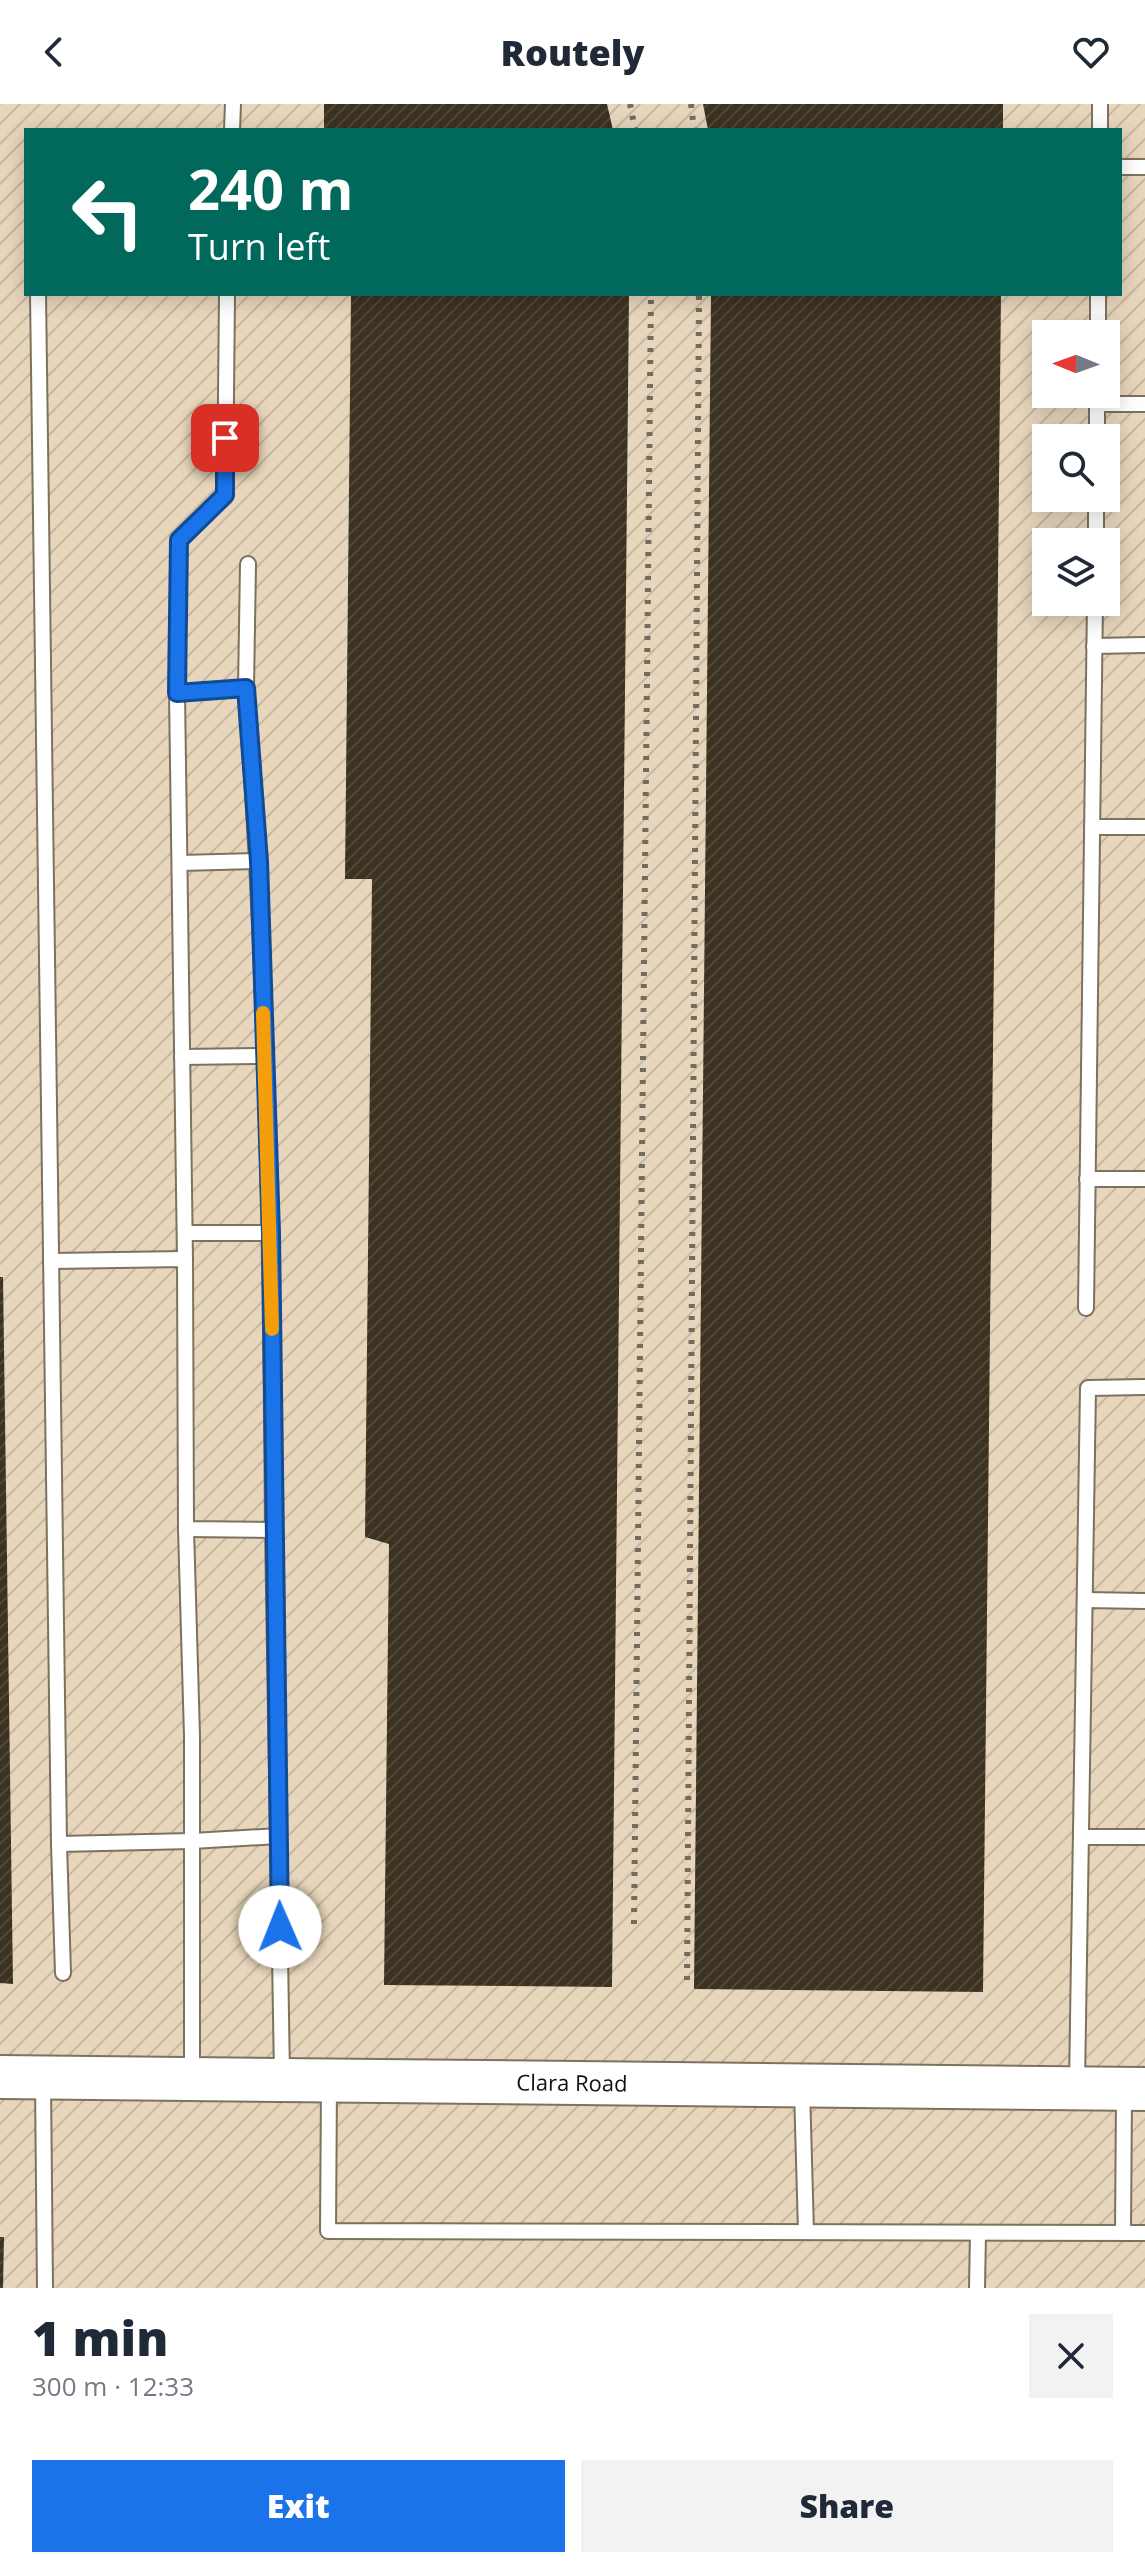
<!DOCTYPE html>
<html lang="en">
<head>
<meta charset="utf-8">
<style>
	:root { --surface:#fff; --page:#f2f2f3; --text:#1f2937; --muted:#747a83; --accent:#1a73e8 }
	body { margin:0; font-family:"Open Sans",sans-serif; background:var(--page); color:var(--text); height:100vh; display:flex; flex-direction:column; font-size:30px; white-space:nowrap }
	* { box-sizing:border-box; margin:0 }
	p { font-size:26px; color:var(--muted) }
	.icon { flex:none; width:44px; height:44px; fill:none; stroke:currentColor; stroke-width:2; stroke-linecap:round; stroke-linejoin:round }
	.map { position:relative; height:2184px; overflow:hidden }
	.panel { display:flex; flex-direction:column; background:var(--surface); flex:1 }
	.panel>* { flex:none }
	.guide { position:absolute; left:24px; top:24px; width:1098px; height:168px; border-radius:0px; box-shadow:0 4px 20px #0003; background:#00695c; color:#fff; overflow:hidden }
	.needle { width:52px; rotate:271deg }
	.buttons { position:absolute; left:1032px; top:216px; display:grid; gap:16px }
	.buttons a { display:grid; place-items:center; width:88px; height:88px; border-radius:0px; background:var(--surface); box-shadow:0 4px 20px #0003; font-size:40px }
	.pin { position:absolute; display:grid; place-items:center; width:68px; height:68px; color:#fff; margin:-34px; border-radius:16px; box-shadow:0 4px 12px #0006 }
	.me { position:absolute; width:88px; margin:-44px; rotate:359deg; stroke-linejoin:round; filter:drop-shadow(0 0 6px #0008) }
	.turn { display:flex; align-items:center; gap:28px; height:168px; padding:0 32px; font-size:36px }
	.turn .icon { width:104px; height:104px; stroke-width:2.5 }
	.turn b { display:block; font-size:56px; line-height:68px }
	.round { display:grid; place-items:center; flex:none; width:84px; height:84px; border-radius:0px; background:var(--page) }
	.overview { display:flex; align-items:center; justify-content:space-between; height:136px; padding:0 32px }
	h1 { font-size:48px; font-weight:800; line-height:60px }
	.primary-button { display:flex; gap:16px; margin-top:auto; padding:16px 32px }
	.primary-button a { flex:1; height:92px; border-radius:0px; background:var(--accent); color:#fff; font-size:32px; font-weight:800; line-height:92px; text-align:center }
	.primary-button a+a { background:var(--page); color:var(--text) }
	header { display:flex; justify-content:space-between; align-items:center; height:104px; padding:0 32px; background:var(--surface); font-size:36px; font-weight:800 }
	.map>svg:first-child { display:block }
</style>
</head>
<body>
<header><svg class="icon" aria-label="back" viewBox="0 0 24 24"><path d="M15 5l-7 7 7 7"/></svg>Routely<svg class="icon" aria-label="heart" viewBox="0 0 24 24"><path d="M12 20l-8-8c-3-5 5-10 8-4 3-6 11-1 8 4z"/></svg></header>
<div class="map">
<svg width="1145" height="2184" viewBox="0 0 1145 2184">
	<defs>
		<pattern id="industrial-furrows" width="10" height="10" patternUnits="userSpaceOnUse" patternTransform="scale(2)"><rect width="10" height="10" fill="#e8d6bc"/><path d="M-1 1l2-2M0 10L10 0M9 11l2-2" fill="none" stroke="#c6b7a0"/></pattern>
		<pattern id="building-hatch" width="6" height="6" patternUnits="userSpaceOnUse" patternTransform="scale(2)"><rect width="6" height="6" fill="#3c3222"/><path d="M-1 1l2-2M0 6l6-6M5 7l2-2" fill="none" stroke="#4f4638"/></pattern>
	</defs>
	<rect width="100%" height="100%" fill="#eee1cd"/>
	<path fill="url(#industrial-furrows)" fill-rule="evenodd" d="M0,0H1145V2184H0ZM26,26H1120V190H26ZM1046,230H1106V290H1046ZM1046,334H1106V394H1046ZM1046,438H1106V498H1046Z"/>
	<g fill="url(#building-hatch)">
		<path d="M324,0H607L613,26H324Z"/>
		<path d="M703,0H1003V26H708Z"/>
		<path d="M351,190H629L612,1883L384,1881L389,1440L365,1433L372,775H345Z"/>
		<path d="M711,190H1001L983,1888L694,1885Z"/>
		<path d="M0,1173H3L13,1880L0,1879Z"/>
		<path d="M0,2133H4L3,2184H0Z"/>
	</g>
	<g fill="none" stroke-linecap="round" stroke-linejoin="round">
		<g stroke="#7d715f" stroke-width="18">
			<g id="lane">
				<path d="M1100,0V26"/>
				<path d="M232,26L233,0"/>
				<path d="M1120,63H1145"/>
				<path d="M38,190L59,1740L192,1737V1970"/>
				<path d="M1098,230V190"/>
				<path d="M1097,300H1145"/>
				<path d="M1097,334V290"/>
				<path d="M1096,438V394"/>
				<path d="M1094,542L1145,541"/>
				<path d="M246,584C267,864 271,1145 273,1426"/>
				<path d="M177,589L246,584L248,460"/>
				<path d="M1092,723H1145"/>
				<path d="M180,759L259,757"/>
				<path d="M182,953L264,952"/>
				<path d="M1087,1075H1145"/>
				<path d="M185,1129H271"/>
				<path d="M185,1155L177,589L179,436L225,391L227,190"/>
				<path d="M51,1157L185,1155L186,1425L273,1426L282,1972"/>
				<path d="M1086,1204L1095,498"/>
				<path d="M186,1425L192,1632V1737L279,1732"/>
				<path d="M1085,1496L1145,1497"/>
				<path d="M1081,1733H1145"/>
				<path d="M59,1740L63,1869"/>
				<path d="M43,1978L45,2184"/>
				<path d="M1077,1980L1088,1284L1145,1283"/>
				<path d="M329,1981L328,2127L1145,2129"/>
				<path d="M802,1985L806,2128"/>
				<path d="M1123,2129L1124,1990"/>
				<path d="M977,2184L978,2129"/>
			</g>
		</g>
		<g stroke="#7d715f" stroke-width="46">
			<g id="secondary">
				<path id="s1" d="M0,1973L1145,1985"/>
			</g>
		</g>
		<use href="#lane" stroke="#fff" stroke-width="14"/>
		<use href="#secondary" stroke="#fff" stroke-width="42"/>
		<g stroke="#736b5e" stroke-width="6" stroke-dasharray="4 8" stroke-linecap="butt">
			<path d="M630,0L635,26"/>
			<path d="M691,0L694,26"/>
			<path d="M634,1820L651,190"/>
			<path d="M687,1876L699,190"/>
		</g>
	</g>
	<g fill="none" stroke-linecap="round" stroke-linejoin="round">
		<g stroke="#114b97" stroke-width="20">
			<path id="route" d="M225,334V391L179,436L177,589L246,584L259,757L271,1129L280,1823"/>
		</g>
		<use href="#route" stroke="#1a73e8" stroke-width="14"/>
		<path stroke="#f59e0b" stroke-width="14" d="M263,909L272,1225"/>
	</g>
	<g text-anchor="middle" stroke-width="8" stroke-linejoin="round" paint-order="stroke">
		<g font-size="22" fill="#15110a" stroke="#fff">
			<text dy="8" stroke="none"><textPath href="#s1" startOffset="572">Clara Road</textPath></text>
		</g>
	</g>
</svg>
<div class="buttons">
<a><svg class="needle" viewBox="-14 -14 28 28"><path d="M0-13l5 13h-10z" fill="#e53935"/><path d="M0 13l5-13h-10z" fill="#747a83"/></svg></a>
<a><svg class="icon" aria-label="search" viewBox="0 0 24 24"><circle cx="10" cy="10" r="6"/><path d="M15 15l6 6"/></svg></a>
<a><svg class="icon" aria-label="layers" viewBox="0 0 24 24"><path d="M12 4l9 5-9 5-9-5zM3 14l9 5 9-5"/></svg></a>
</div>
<div class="pin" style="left:225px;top:334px;background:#d93025"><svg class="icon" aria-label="arrive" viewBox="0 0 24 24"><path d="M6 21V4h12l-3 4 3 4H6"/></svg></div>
<svg class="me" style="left:280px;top:1823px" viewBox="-20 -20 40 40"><circle r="19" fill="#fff"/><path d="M0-13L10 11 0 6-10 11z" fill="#1a73e8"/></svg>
<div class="guide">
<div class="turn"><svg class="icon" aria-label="left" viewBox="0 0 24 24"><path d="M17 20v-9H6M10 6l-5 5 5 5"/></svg><div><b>240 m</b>Turn left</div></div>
</div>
</div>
<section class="panel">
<div class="overview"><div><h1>1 min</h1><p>300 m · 12:33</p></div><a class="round"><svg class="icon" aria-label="close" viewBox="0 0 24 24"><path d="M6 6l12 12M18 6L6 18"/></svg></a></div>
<div class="primary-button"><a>Exit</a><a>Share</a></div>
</section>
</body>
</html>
